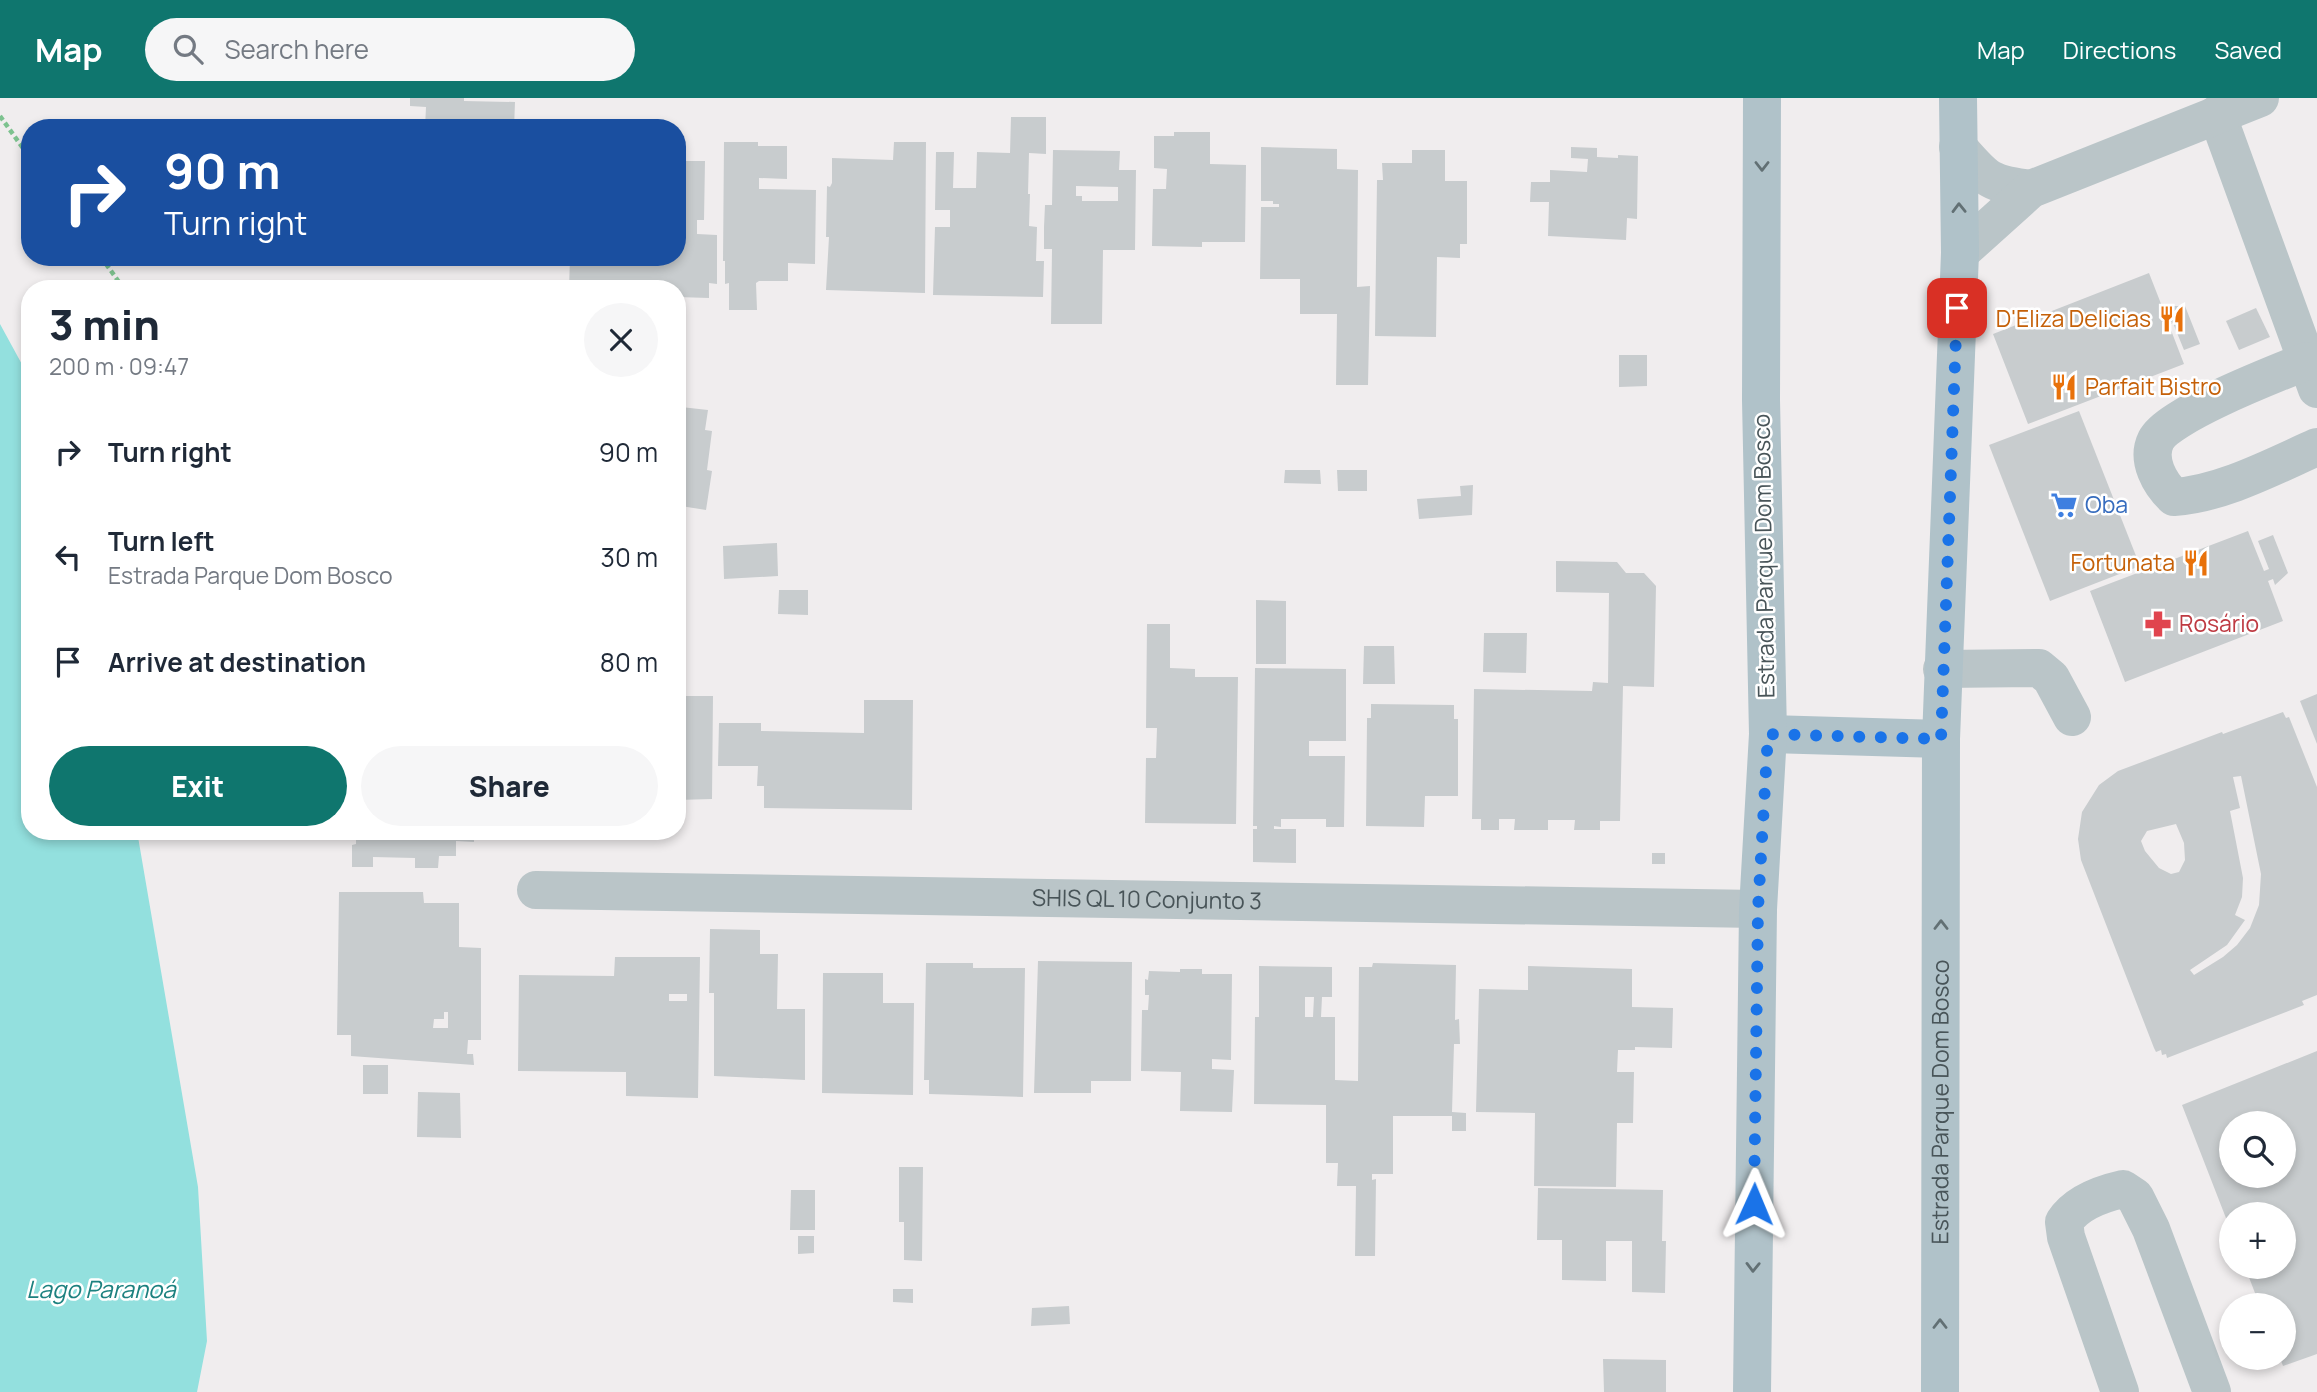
<!DOCTYPE html>
<html lang="en">
<head>
<meta charset="utf-8">
<style>
	:root { --surface:#fff; --page:#f6f6f7; --text:#1f2937; --muted:#747a83; --accent:#0f766e }
	body { margin:0; font-family:Manrope,sans-serif; background:var(--page); color:var(--text); height:100vh; display:flex; flex-direction:column; font-size:26px; white-space:nowrap }
	* { box-sizing:border-box; margin:0 }
	p { font-size:23px; color:var(--muted) }
	.icon { flex:none; width:38px; height:38px; fill:none; stroke:currentColor; stroke-width:2; stroke-linecap:round; stroke-linejoin:round }
	.map { position:relative; flex:1; overflow:hidden }
	.sheet { position:absolute; left:21px; top:182px; width:665px; height:560px; display:flex; flex-direction:column; background:var(--surface); border-radius:28px; box-shadow:0 4px 10px #0003 }
	.sheet>* { flex:none }
	.guide { position:absolute; left:21px; top:21px; width:665px; height:147px; border-radius:28px; box-shadow:0 4px 10px #0003; background:#1a4fa0; color:#fff; overflow:hidden }
	.buttons { position:absolute; left:2219px; top:1013px; display:grid; gap:14px }
	.buttons a { display:grid; place-items:center; width:77px; height:77px; border-radius:50%; background:var(--surface); box-shadow:0 4px 10px #0003; font-size:35px }
	.pin { position:absolute; display:grid; place-items:center; width:60px; height:60px; color:#fff; margin:-30px; border-radius:14px; box-shadow:0 4px 10px #0006 }
	.me { position:absolute; width:77px; margin:-38px; rotate:1deg; stroke-linejoin:round; filter:drop-shadow(0 0 5px #0008) }
	.turn { display:flex; align-items:center; gap:24px; height:147px; padding:0 28px; font-size:32px }
	.turn .icon { width:91px; height:91px; stroke-width:2.5 }
	.turn b { display:block; font-size:49px; line-height:60px }
	.round { display:grid; place-items:center; flex:none; width:74px; height:74px; border-radius:37px; background:var(--page) }
	.head { display:flex; align-items:center; justify-content:space-between; height:119px; padding:0 28px }
	h1 { font-size:42px; font-weight:800; line-height:52px }
	.button { display:flex; gap:14px; margin-top:auto; padding:14px 28px }
	.button a { flex:1; height:80px; border-radius:42px; background:var(--accent); color:#fff; font-size:28px; font-weight:800; line-height:80px; text-align:center }
	.button a+a { background:var(--page); color:var(--text) }
	ul { padding:0; list-style:none }
	li { display:flex; align-items:center; gap:21px; height:105px; padding:0 28px }
	li div { flex:1 }
	li b { display:block; font-size:26px }
	li em { font-style:normal }
	header { display:flex; align-items:center; gap:42px; box-sizing:border-box; height:98px; padding:0 35px; background:var(--accent); color:#fff }
	header strong { font-size:33px }
	nav { display:flex; gap:38px; margin-inline-start:auto; font-size:24px }
	.search { width:490px; height:63px; background:var(--page); display:flex; align-items:center; gap:18px; box-sizing:border-box; padding:0 24px; border-radius:38px; color:var(--muted); font-size:26px }
	.map>svg:first-child { display:block }
</style>
</head>
<body>
<header>
<strong>Map</strong>
<div class="search"><svg class="icon" aria-label="search" viewBox="0 0 24 24"><circle cx="10" cy="10" r="6"/><path d="M15 15l6 6"/></svg>Search here</div>
<nav><a>Map</a><a>Directions</a><a>Saved</a></nav>
</header>
<div class="map">
<svg width="2317" height="1294" viewBox="0 0 2317 1294">
	<rect width="100%" height="100%" fill="#f0edee"/>
	<path fill="#93e0de" d="M0,226L30,281V733H137L198,1089L207,1243L197,1294H0Z"/>
	<g fill="#c8ccce" fill-rule="evenodd">
		<path d="M410,0H464V3L515,4L514,30H425L426,9L410,8Z"/>
		<path d="M1011,19H1046V56L1029,55L1028,96H1030L1029,128L1037,129L1036,163H1044L1043,199L933,197L935,129H950V112H935L936,54H954L953,90H976L977,54L1010,55Z"/>
		<path d="M1174,34H1210V66L1246,67L1245,144H1202V149L1152,148L1153,91H1166L1167,71L1154,70V38H1174Z"/>
		<path d="M724,44H758V48H787V81L759,80V91L816,92L815,166L788,165V183H759L756,185L757,212H729V185L725,186V163H723Z"/>
		<path d="M894,44H926L925,195L826,192L829,139H826L827,88L830,89L832,85V60L893,62Z"/>
		<path d="M1261,49L1337,51V71L1358,72L1357,189L1370,188L1368,287H1336L1337,216H1300V181H1260L1261,109H1279V106H1273V103H1261Z"/>
		<path d="M1571,49L1597,50V59L1618,60V57L1638,58L1637,121L1627,120L1626,142L1548,138L1549,104H1530L1531,84H1550V72L1587,74L1588,61L1571,60Z"/>
		<path d="M1053,52L1120,53L1119,72H1136L1135,152H1103L1102,226H1051L1052,151H1044V129L1045,107H1052ZM1076,88L1118,89V103H1082V98H1076Z"/>
		<path d="M1412,52H1445V83H1467V146H1460V160L1437,159L1436,239L1375,238L1377,82H1383L1382,65H1412Z"/>
		<path d="M677,63H705L704,122H697V136L717,137V186L709,185V200L677,199V191H569L570,159H677Z"/>
		<path d="M2149,175L2165,216L2169,214L2167,208H2185L2200,246L2184,252L2173,225L2169,227L2184,266L2028,326L1993,236Z"/>
		<path d="M2256,210L2270,239L2239,252L2226,223Z"/>
		<path d="M1619,257H1647V288L1619,289Z"/>
		<path d="M681,309L708,312L705,332L712,333L707,372L712,373L706,412L681,408L684,389L677,387V334Z"/>
		<path d="M2079,313L2140,468L2050,503L1989,347Z"/>
		<path d="M1285,372H1320L1321,386L1284,385Z"/>
		<path d="M1337,372H1367V393H1338Z"/>
		<path d="M1473,387L1472,417L1419,421L1417,401L1461,398L1460,388Z"/>
		<path d="M2248,433L2264,473L2269,471L2258,443L2273,437L2288,475L2275,487L2273,481L2268,483L2283,523L2125,584L2090,493Z"/>
		<path d="M777,445L778,478L724,481L723,448Z"/>
		<path d="M1556,463L1617,464L1626,475H1644L1656,488L1654,589L1623,588L1620,723H1600V732H1574L1575,722H1548V732H1514L1515,721H1499V732H1481V721H1472L1474,591L1592,593L1593,584L1608,585L1609,495L1556,494Z"/>
		<path d="M779,492H808V517L778,516Z"/>
		<path d="M1256,502L1286,503V566H1256Z"/>
		<path d="M1147,526H1170V570L1195,571V579H1238L1236,726L1145,725L1146,660H1156L1157,630H1146Z"/>
		<path d="M1484,535H1527L1526,575L1483,574Z"/>
		<path d="M1364,548H1394L1395,586H1363Z"/>
		<path d="M1255,570L1346,571V643H1309V658H1345L1344,729H1326V721H1281V729L1274,728V731H1296V765L1253,764V731H1257V728H1253Z"/>
		<path d="M2317,596V646L2300,603Z"/>
		<path d="M681,598H713L712,701L677,702V637H681Z"/>
		<path d="M864,602H913L912,712L764,710V688H757L758,668H718L719,625H761V633L864,635Z"/>
		<path d="M1371,606L1454,607V621H1458V698H1425L1424,729L1366,728L1367,623V620H1371Z"/>
		<path d="M2283,614L2286,620L2289,619L2317,689V897L2302,903L2304,907L2167,960L2166,956L2162,957L2161,952L2156,954L2154,950L2081,762L2078,741L2082,714L2099,687L2118,673L2222,634L2223,636ZM2241,678L2261,776L2259,807L2250,830L2237,847L2223,859L2194,877L2190,872L2227,847L2245,822L2235,817L2242,799L2243,780L2230,713L2240,710L2233,679ZM2176,726L2184,745L2185,762L2179,774L2171,776L2159,770L2145,753L2141,743L2147,733Z"/>
		<path d="M356,733H474V744L456,743V758H439L438,770H415V760L373,759V769H352V747L356,746Z"/>
		<rect x="1652" y="755" width="13" height="11"/>
		<path d="M339,794H423L424,805H459V849L481,850V942H468L467,956H473L474,967L351,958V937H337ZM444,914H448V930H433L434,921H444Z"/>
		<path d="M710,831L760,832V856H778L777,911H805V982L714,978V895H709Z"/>
		<path d="M615,859H700L698,1000L626,998V974L518,973L519,877L614,878ZM669,896H687V903H669Z"/>
		<path d="M1038,863L1132,864L1131,983H1091V995H1034Z"/>
		<path d="M926,865H973V870H1025L1023,999L929,996V982H924Z"/>
		<path d="M1373,865L1456,867L1455,922L1459,921L1460,946H1454L1452,1014L1466,1015V1033H1452V1018H1393V1076H1372V1082L1376,1081L1375,1158H1355L1356,1088H1337L1338,1065H1326V1007L1254,1006L1255,919H1259V868L1332,869V899H1322L1321,919H1335V982L1358,983L1359,869H1372ZM1305,899H1314L1313,919H1305Z"/>
		<path d="M1528,868L1632,871V909L1673,910L1672,950L1635,949V952H1618L1617,974H1634L1633,1025H1617L1616,1089L1534,1088L1535,1015L1476,1014L1479,891L1528,892Z"/>
		<path d="M1180,871H1202V876H1232L1231,962L1212,961V971L1234,972L1232,1014L1180,1013L1181,974L1141,973L1142,912H1148L1149,897H1145V881L1148,882L1149,873L1180,874Z"/>
		<path d="M823,875H883V905H914L913,997L822,995Z"/>
		<path d="M2317,953V1256L2283,1268L2280,1260H2284V1208H2260L2245,1169H2284V1116H2231V1133L2182,1007ZM2231,1026H2284V1078H2231Z"/>
		<rect x="363" y="967" width="25" height="29"/>
		<path d="M418,994L460,995L461,1040L417,1039Z"/>
		<path d="M899,1069H923L922,1163L904,1162V1124H899Z"/>
		<path d="M1538,1090L1663,1092L1662,1143H1666L1665,1195L1632,1194V1143H1606V1183L1562,1182V1142H1537Z"/>
		<path d="M791,1092H815V1132H790Z"/>
		<path d="M798,1138H814V1155L798,1156Z"/>
		<path d="M893,1191H913V1205L893,1204Z"/>
		<path d="M1069,1208L1070,1226L1031,1228L1032,1210Z"/>
		<path d="M1603,1261L1666,1262V1294H1604Z"/>
	</g>
	<g fill="none" stroke-linecap="round" stroke-linejoin="round">
		<g stroke="#7dc28f" stroke-width="4.5" stroke-dasharray="5 3.5" stroke-linecap="butt">
			<path d="M0,18L30,60"/>
			<path d="M101,159L124,191"/>
		</g>
		<g stroke="#bac5c8" stroke-width="38">
			<path d="M2217,16L2317,291"/>
			<path d="M1958,49C1986,81 1988,86 2031,91"/>
			<path d="M1960,155L2031,91L2260,0"/>
			<path d="M2307,263C2277,275 2168,317 2156,342C2146,362 2160,386 2174,399C2222,396 2274,368 2317,349"/>
			<path d="M1942,571L2039,570L2051,580L2072,619"/>
			<path id="s1" d="M536,792L1758,811"/>
			<path d="M2120,1294L2066,1139L2064,1124C2076,1105 2101,1096 2123,1091L2135,1099L2151,1131L2212,1294"/>
		</g>
		<g stroke="#b0c2c9" stroke-width="38">
			<path d="M1768,636L1941,641"/>
			<path d="M1752,1294L1758,811L1768,636L1761,302L1762,0"/>
			<path id="s2" d="M1940,1294L1941,641L1960,155L1958,0"/>
		</g>
	</g>
	<defs><path id="oneway-chevron" d="M-2-3.5L2.5 0L-2 3.5" fill="none" stroke-width="1.6" stroke-linecap="round" stroke-linejoin="round" transform="scale(1.75)"/></defs>
	<g stroke="#627074">
		<use href="#oneway-chevron" transform="translate(1762 68) rotate(90)"/>
		<use href="#oneway-chevron" transform="translate(1959 110) rotate(-91)"/>
		<use href="#oneway-chevron" transform="translate(1941 827) rotate(-90)"/>
		<use href="#oneway-chevron" transform="translate(1753 1169) rotate(91)"/>
		<use href="#oneway-chevron" transform="translate(1940 1226) rotate(-90)"/>
	</g>
	<g fill="none" stroke-linecap="round" stroke-linejoin="round">
		<path stroke="#1a73e8" stroke-width="12" stroke-dasharray="0 21.6" d="M1754,1106L1758,811L1768,636L1941,641L1957,210"/>
	</g>
	<defs>
		<g id="restaurant-bare" transform="scale(2.1)"><path d="M-5-6h1v4h1v-4h1v4h1v-4h1v5L-1.5 .5V6h-2V.5L-5-1ZM5-6V6H3V1.5H1.5Q1.5-4 5-6Z" fill="#e8710a" stroke="#fff" stroke-width="2.5" paint-order="stroke"/></g>
		<g id="supermarket-bare" transform="scale(2.1)"><path d="M-6-5.5h2.5l.6 2H6L4.5 2H-2.5L-4.4-4H-6ZM-1.5 3.2a1.3 1.3 0 1 0 .1 0ZM3 3.2a1.3 1.3 0 1 0 .1 0Z" fill="#3f7fe0" stroke="#fff" stroke-width="2.5" paint-order="stroke"/></g>
		<g id="pharmacy-bare" transform="scale(2.1)"><path d="M-2-6h4v4h4v4h-4v4h-4v-4h-4v-4h4Z" fill="#e0444e" stroke="#fff" stroke-width="2.5" paint-order="stroke"/></g>
	</defs>
	<g fill-rule="evenodd">
		<use href="#restaurant-bare" x="2172" y="221"/>
		<use href="#restaurant-bare" x="2064" y="289"/>
		<use href="#supermarket-bare" x="2064" y="407"/>
		<use href="#restaurant-bare" x="2196" y="465"/>
		<use href="#pharmacy-bare" x="2158" y="526"/>
	</g>
	<g text-anchor="middle" stroke-width="5" stroke-linejoin="round" paint-order="stroke">
		<g font-size="23" fill="#c56008" stroke="#fff" text-anchor="end">
			<text x="2151" y="229">D'Eliza Delicias</text>
			<text x="2085" y="297" text-anchor="start">Parfait Bistro</text>
			<text x="2175" y="473">Fortunata</text>
		</g>
		<g font-size="23" fill="#366cbe" stroke="#fff" text-anchor="start">
			<text x="2085" y="415">Oba</text>
		</g>
		<g font-size="23" fill="#485458" stroke="#fff">
			<text transform="translate(1764 458) rotate(-91)" y="8">Estrada Parque Dom Bosco</text>
			<text dy="8" stroke="none"><textPath href="#s1" startOffset="611">SHIS QL 10 Conjunto 3</textPath></text>
			<text dy="8" stroke="none"><textPath href="#s2" startOffset="290">Estrada Parque Dom Bosco</textPath></text>
		</g>
		<g font-size="23" fill="#be3a42" stroke="#fff" text-anchor="start">
			<text x="2179" y="534">Rosário</text>
		</g>
		<g font-size="24" font-style="italic" fill="#1c817f" stroke="#fff">
			<text x="101" y="1200">Lago Paranoá</text>
		</g>
	</g>
</svg>
<div class="buttons">
<a><svg class="icon" aria-label="search" viewBox="0 0 24 24"><circle cx="10" cy="10" r="6"/><path d="M15 15l6 6"/></svg></a>
<a>+</a>
<a>−</a>
</div>
<div class="pin" style="left:1957px;top:210px;background:#d93025"><svg class="icon" aria-label="arrive" viewBox="0 0 24 24"><path d="M6 21V4h12l-3 4 3 4H6"/></svg></div>
<svg class="me" style="left:1754px;top:1106px" viewBox="-20 -20 40 40"><path d="M0-17L14 15 0 8-14 15z" fill="#1a73e8" stroke="#fff" stroke-width="4"/></svg>
<div class="guide">
<div class="turn"><svg class="icon" aria-label="right" viewBox="0 0 24 24"><path d="M7 20v-9h11M14 6l5 5-5 5"/></svg><div><b>90 m</b>Turn right</div></div>
</div>
<section class="sheet">
<div class="head"><div><h1>3 min</h1><p>200 m · 09:47</p></div><a class="round"><svg class="icon" aria-label="close" viewBox="0 0 24 24"><path d="M6 6l12 12M18 6L6 18"/></svg></a></div>
<ul>
<li><svg class="icon" aria-label="right" viewBox="0 0 24 24"><path d="M7 20v-9h11M14 6l5 5-5 5"/></svg><div><b>Turn right</b></div><em>90 m</em></li>
<li><svg class="icon" aria-label="left" viewBox="0 0 24 24"><path d="M17 20v-9H6M10 6l-5 5 5 5"/></svg><div><b>Turn left</b><p>Estrada Parque Dom Bosco</p></div><em>30 m</em></li>
<li><svg class="icon" aria-label="arrive" viewBox="0 0 24 24"><path d="M6 21V4h12l-3 4 3 4H6"/></svg><div><b>Arrive at destination</b></div><em>80 m</em></li>
</ul>
<div class="button"><a>Exit</a><a>Share</a></div>
</section>
</div>
</body>
</html>
